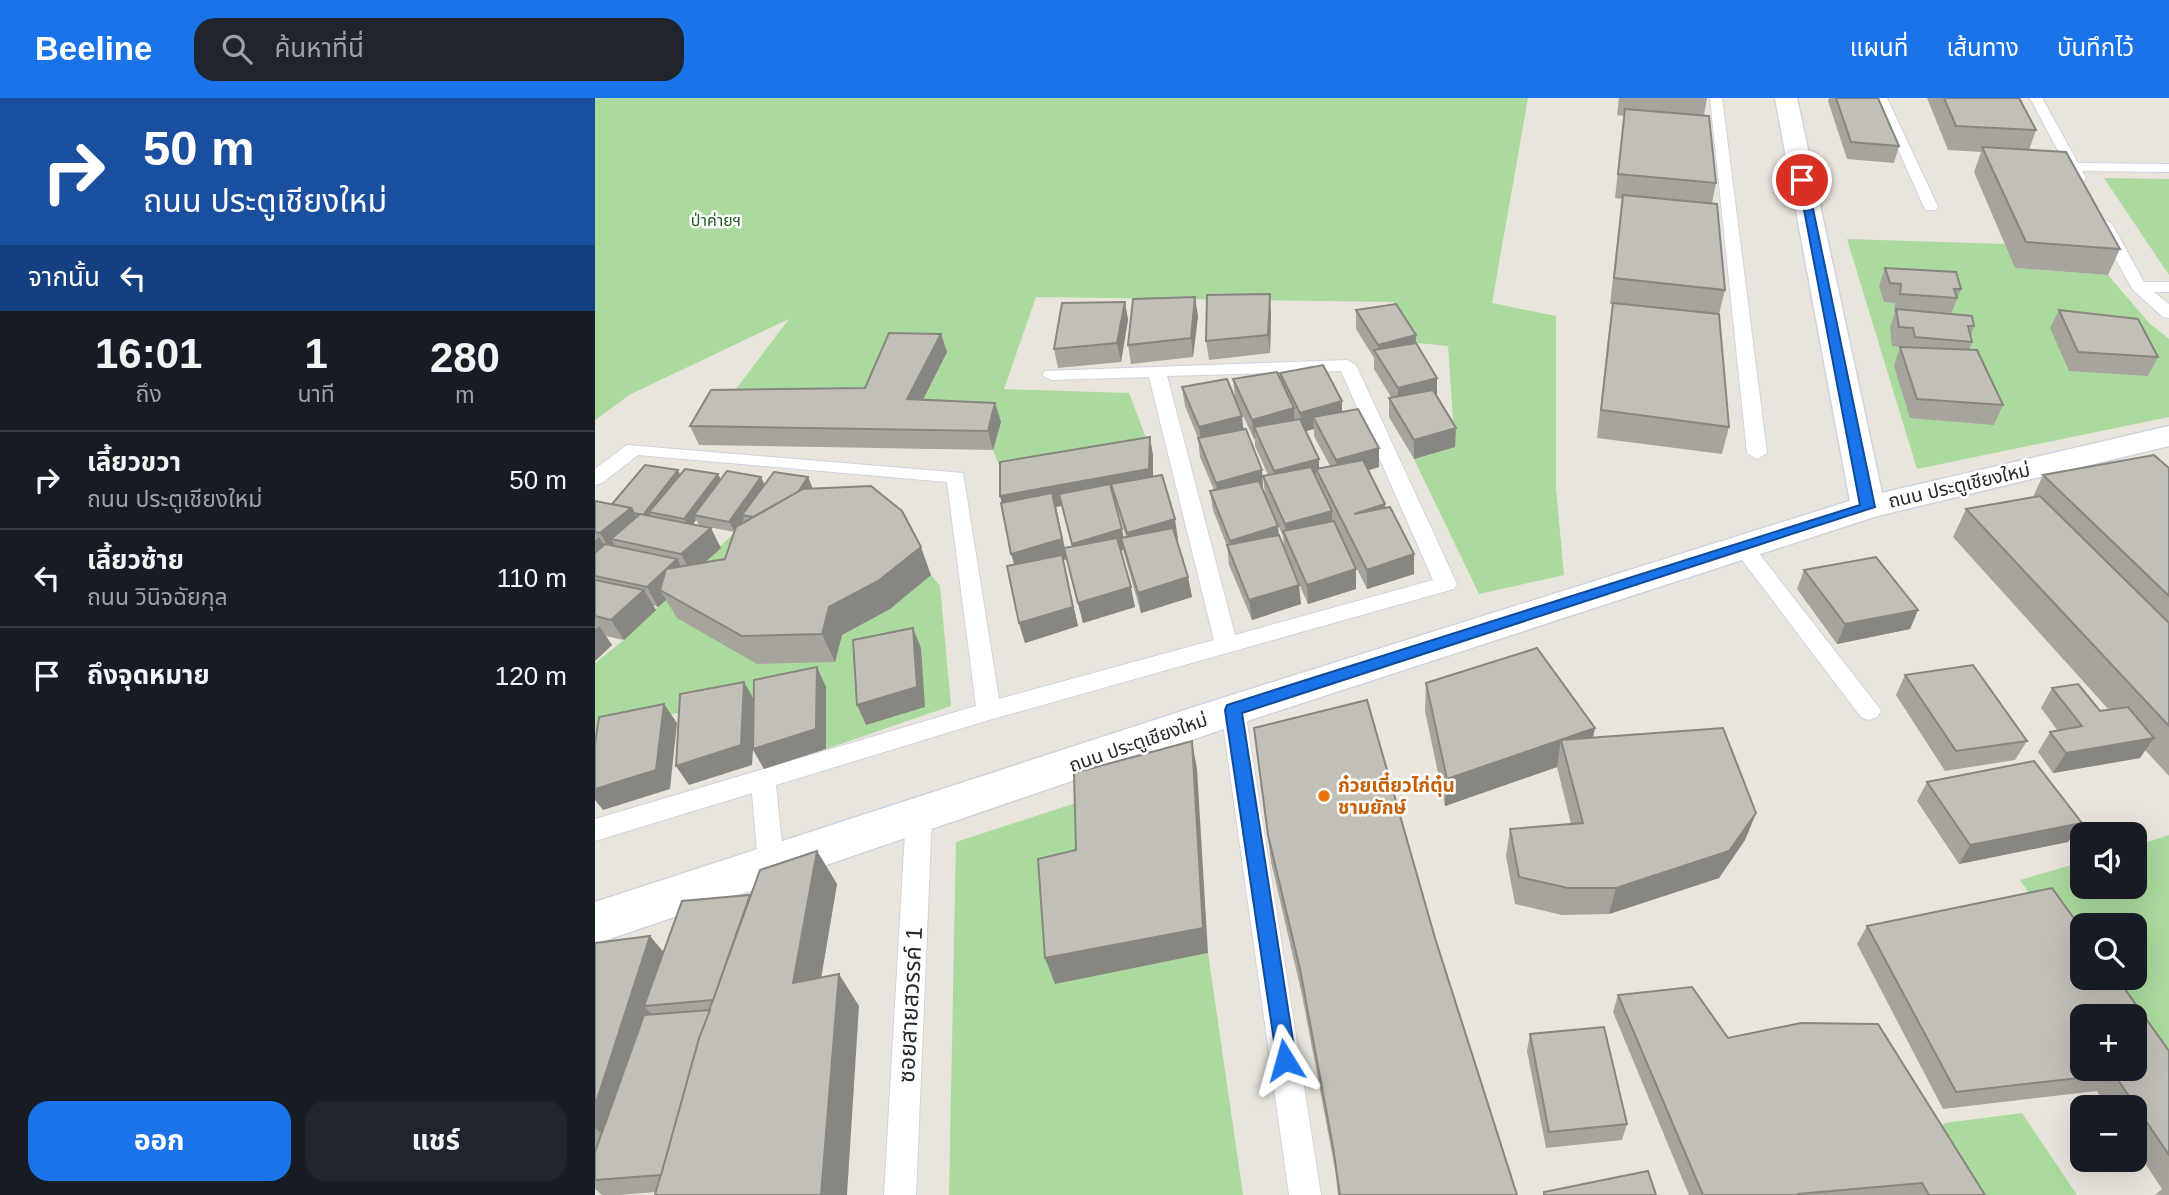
<!DOCTYPE html>
<html lang="th">
<head>
<meta charset="utf-8">
<style>
	:root { --surface:#171b24; --page:#20242c; --text:#f1f3f6; --muted:#9ea1a6; --line:#363941; --accent:#1a73e8 }
	body { margin:0; font-family:Arial,"Noto Sans Thai",sans-serif; background:var(--page); color:var(--text); height:100vh; display:flex; flex-direction:column; font-size:26px; white-space:nowrap }
	* { box-sizing:border-box; margin:0 }
	p { font-size:23px; color:var(--muted) }
	.icon { flex:none; width:38px; height:38px; fill:none; stroke:currentColor; stroke-width:2; stroke-linecap:round; stroke-linejoin:round }
	.map { position:relative; flex:1; overflow:hidden }
	.sheet { display:flex; flex-direction:column; background:var(--surface); width:595px }
	.sheet>* { flex:none }
	.banner { background:#1a4fa0; color:#fff; overflow:hidden }
	.controls { position:absolute; left:1475px; top:724px; display:grid; gap:14px }
	.controls a { display:grid; place-items:center; width:77px; height:77px; border-radius:14px; background:var(--surface); box-shadow:0 7px 28px #0002; font-size:35px }
	.pin { position:absolute; display:grid; place-items:center; width:60px; height:60px; color:#fff; margin:-30px; border:4px solid #fff; border-radius:50%; box-shadow:0 2px 7px #0007 }
	.me { position:absolute; width:77px; margin:-38px; rotate:352deg; stroke-linejoin:round; filter:drop-shadow(0 0 5px #0008) }
	.turn { display:flex; align-items:center; gap:24px; height:147px; padding:0 28px; font-size:32px }
	.turn .icon { width:91px; height:91px; stroke-width:2.5 }
	.turn b { display:block; font-size:49px; line-height:60px }
	.then { display:flex; align-items:center; height:66px; padding:0 28px; background:#0003; gap:14px; font-size:26px }
	.eta { display:flex; justify-content:space-evenly; align-items:center; height:119px; text-align:center }
	.eta b { font-size:42px; font-weight:700; line-height:49px }
	.button { display:flex; gap:14px; margin-top:auto; padding:14px 28px }
	.button a { flex:1; height:80px; border-radius:21px; background:var(--accent); color:#fff; font-size:28px; font-weight:700; line-height:80px; text-align:center }
	.button a+a { background:var(--page); color:var(--text) }
	ul { padding:0; list-style:none }
	li { display:flex; align-items:center; gap:21px; height:98px; padding:0 28px; border-top:2px solid var(--line) }
	li div { flex:1 }
	li b { display:block; font-size:26px }
	li em { font-style:normal }
	header { display:flex; align-items:center; gap:42px; box-sizing:border-box; height:98px; padding:0 35px; background:var(--accent); color:#fff }
	header strong { font-size:33px }
	nav { display:flex; gap:38px; margin-inline-start:auto; font-size:24px }
	.search { width:490px; height:63px; background:var(--page); display:flex; align-items:center; gap:18px; box-sizing:border-box; padding:0 24px; border-radius:21px; color:var(--muted); font-size:26px }
	main { display:flex; flex:1; min-height:0 }
	.map>svg:first-child { display:block }
</style>
</head>
<body>
<header>
<strong>Beeline</strong>
<div class="search"><svg class="icon" aria-label="search" viewBox="0 0 24 24"><circle cx="10" cy="10" r="6"/><path d="M15 15l6 6"/></svg>ค้นหาที่นี่</div>
<nav><a>แผนที่</a><a>เส้นทาง</a><a>บันทึกไว้</a></nav>
</header>
<main>
<section class="sheet">
<div class="banner">
<div class="turn"><svg class="icon" aria-label="right" viewBox="0 0 24 24"><path d="M7 20v-9h11M14 6l5 5-5 5"/></svg><div><b>50 m</b>ถนน ประตูเชียงใหม่</div></div>
<div class="then">จากนั้น<svg class="icon" aria-label="left" viewBox="0 0 24 24"><path d="M17 20v-9H6M10 6l-5 5 5 5"/></svg></div>
</div>
<div class="eta">
<div><b>16:01</b><p>ถึง</p></div>
<div><b>1</b><p>นาที</p></div>
<div><b>280</b><p>m</p></div>
</div>
<ul>
<li><svg class="icon" aria-label="right" viewBox="0 0 24 24"><path d="M7 20v-9h11M14 6l5 5-5 5"/></svg><div><b>เลี้ยวขวา</b><p>ถนน ประตูเชียงใหม่</p></div><em>50 m</em></li>
<li><svg class="icon" aria-label="left" viewBox="0 0 24 24"><path d="M17 20v-9H6M10 6l-5 5 5 5"/></svg><div><b>เลี้ยวซ้าย</b><p>ถนน วินิจฉัยกุล</p></div><em>110 m</em></li>
<li><svg class="icon" aria-label="arrive" viewBox="0 0 24 24"><path d="M6 21V4h12l-3 4 3 4H6"/></svg><div><b>ถึงจุดหมาย</b></div><em>120 m</em></li>
</ul>
<div class="button"><a>ออก</a><a>แชร์</a></div>
</section>
<div class="map">
<svg width="1574" height="1097" viewBox="0 0 1574 1097">
	<rect width="100%" height="100%" fill="#e9e5dc"/>
	<g fill="#aada9e">
		<path d="M0,0H933L897,205L961,218V390L969,477L884,496L819,361L860,349L853,248L822,245L801,224L799,204L441,199L409,291L534,295L558,358L410,384L398,352L405,324L318,321L351,255L277,309L125,312L194,221L36,296L0,322Z"/>
		<path d="M1509,80L1574,81V177Z"/>
		<path d="M1252,141L1410,146L1421,170L1513,177L1555,226L1574,241V319L1322,371Z"/>
		<path d="M140,434L247,537L295,511L336,477L345,488L356,608L231,651L201,590L121,604L0,638V565L29,542Z"/>
		<path d="M487,703L489,778L461,885L613,855L648,1097H354L361,744Z"/>
		<path d="M1574,737V994L1540,919L1494,880H1540V828H1488L1487,871L1425,782L1487,764L1488,789H1540V748Z"/>
		<path d="M1427,1015L1482,1097H1367L1333,1042L1350,1025Z"/>
	</g>
	<g fill="none" stroke-linecap="round" stroke-linejoin="round">
		<g stroke="#d1d2e0" stroke-width="2">
			<g id="service">
				<path d="M1115,0H1127L1172,355L1162,361L1152,355Z"/>
				<path d="M1280,0H1292L1343,109L1341,112H1331L1329,109Z"/>
				<path d="M1435,0H1447L1483,65L1574,66V74L1487,73L1491,80L1489,83H1479Z"/>
				<path d="M1509,121L1517,126L1549,184H1574V194H1559L1574,206V220L1568,219L1538,192L1501,126Z"/>
				<path d="M752,262L761,267L862,486L859,491L394,622L181,687L189,766L185,774L176,777L167,774L163,766L157,695L0,743V721L381,608L352,384L43,357L7,385L0,387V371L32,347L368,375L404,601L619,542L554,279L456,282L447,277L450,273ZM746,273L838,482L640,537L572,278Z"/>
				<path d="M1148,442L1155,444L1282,607L1286,613L1282,619L1274,622L1266,619L1141,454L1138,449Z"/>
				<path d="M638,603L646,606L650,612L726,1097H694L626,612L630,606Z"/>
				<path d="M324,706L333,710L337,717L321,1097H289L311,717L315,710Z"/>
			</g>
		</g>
		<g stroke="#d1d2e0" stroke-width="3">
			<path id="tertiary" d="M1180,0H1202L1290,409L1285,417L1273,420L1261,417L1256,409Z"/>
		</g>
		<g stroke="#d1d2e0" stroke-width="3">
			<path id="secondary" d="M1574,328V348L1282,418L652,623L0,846V804L624,601L1261,401Z"/>
		</g>
		<use href="#service" fill="#fff" fill-rule="evenodd"/>
		<use href="#tertiary" fill="#fff" fill-rule="evenodd"/>
		<use href="#secondary" fill="#fff" fill-rule="evenodd"/>
	</g>
	<g fill="#a7a49d" fill-rule="evenodd">
		<path d="M1024,0H1112L1109,17L1121,85L1117,105L1130,192L1124,216L1134,329L1127,356L1002,340L1014,231L1018,206H1015L1027,101L1020,100L1029,18L1022,17Z"/>
		<path d="M1234,0H1283L1304,48L1299,65L1252,61L1233,3Z"/>
		<path d="M1332,0H1424L1441,32L1434,52L1525,151L1513,177L1420,170L1379,74L1386,54L1353,52Z"/>
		<path d="M1290,170L1366,191L1356,216L1379,228L1376,238L1377,244L1374,252L1408,307L1399,327L1315,320L1299,268L1305,249H1311L1297,248L1295,229L1300,214H1299L1300,205L1289,204L1284,188Z"/>
		<path d="M530,204L533,222L526,264L463,270L459,251Z"/>
		<path d="M761,212L821,237V245L842,280V298L860,349L819,361L794,319V300L796,299L779,271V260L761,231Z"/>
		<path d="M1464,212L1563,259L1553,278L1474,273L1455,230Z"/>
		<path d="M676,215L675,255L614,262L611,243Z"/>
		<path d="M603,218L598,259L536,266L533,247Z"/>
		<path d="M346,236L352,254L328,302L400,305L406,324L398,352L104,347L95,328L270,290Z"/>
		<path d="M685,275L747,303V314L784,369L774,372L819,476L772,491L744,435L761,471V491L713,506L700,477L706,506L657,522L634,467L632,448L618,412L615,393L619,392L605,359L603,340L590,308L587,289L640,300L638,281H685ZM643,307L659,341H660V348L673,377L668,378L670,397L668,392L667,372L649,332ZM719,331V338L735,368L724,370V361L711,333ZM672,402L688,438L689,450L684,437L683,428Z"/>
		<path d="M555,339L558,358V379L583,441L582,442L593,479L597,499L546,515L528,452L526,453L540,509L488,525L472,461L468,462L483,528L430,545L424,525L419,466L405,398ZM518,398H519L531,439L529,440ZM467,407L477,448L470,450L461,409Z"/>
		<path d="M1574,370V678L1550,652L1545,660L1458,675L1443,654L1455,634L1463,633L1446,610L1457,590L1505,613L1514,612L1358,439L1371,411L1438,399L1448,377Z"/>
		<path d="M123,376L126,382L166,379L170,387L213,379L217,389L216,391L336,477L295,511L247,537L240,564L162,566L82,520L71,502L63,509L58,507L61,512L29,542L11,538L17,547L0,563V403L17,406L85,377ZM101,422L104,427L139,434L130,461L109,465L126,450L98,426Z"/>
		<path d="M1209,472L1323,512L1315,531L1242,546L1202,491Z"/>
		<path d="M1310,577L1432,643L1420,662L1350,673L1301,597Z"/>
		<path d="M831,585L1000,630L998,639L1161,715L1150,742L1124,780L1014,816L967,817L920,806L911,758L915,731L976,726L962,669L850,708L830,613Z"/>
		<path d="M659,630L840,840L922,1097H743L740,1071L707,897L676,764Z"/>
		<path d="M1332,684L1487,725L1473,744L1364,766L1322,703Z"/>
		<path d="M222,753L242,786L226,880L264,908L61,1094L24,1097H7L0,1091V1054L1,1050H0V845L68,854Z"/>
		<path d="M1272,828L1574,953V1097H1560L1567,1091L1540,1050V1010H1513L1502,993L1348,1011L1262,846Z"/>
		<path d="M1023,897L1133,940L1390,1097H1094L1018,914Z"/>
		<path d="M935,936L1032,1026L1027,1042L951,1050L932,953Z"/>
	</g>
	<g fill="#888680">
		<path d="M675,196L676,215L675,255L673,237Z"/>
		<path d="M600,199L603,218L598,259L596,240Z"/>
		<path d="M530,204L533,222L526,264L522,245Z"/>
		<path d="M346,236L352,254L318,321L312,301Z"/>
		<path d="M821,237L820,256L783,258V247Z"/>
		<path d="M842,280V299L803,310V290Z"/>
		<path d="M747,303V323L718,319L719,331L707,334L705,315Z"/>
		<path d="M400,305L406,324L398,352L393,333Z"/>
		<path d="M699,310L700,329H659L660,341H659L657,322Z"/>
		<path d="M647,318L649,337L607,349L604,329Z"/>
		<path d="M861,330L860,349L819,361V342Z"/>
		<path d="M555,339L558,358V390L516,386L519,398L461,409L472,461L468,462L483,528L430,545L424,525L422,475L416,456L411,418L405,398Z"/>
		<path d="M784,350V369L742,382L741,362Z"/>
		<path d="M724,361V378L721,371V381L681,393L679,373Z"/>
		<path d="M83,372L88,383L54,414L58,421L48,417Z"/>
		<path d="M667,372L668,392L624,404L621,385Z"/>
		<path d="M123,376L128,386L99,417L101,422L95,431L89,421Z"/>
		<path d="M166,379L170,389L147,417L149,421L140,434L134,424Z"/>
		<path d="M213,379L217,389L187,435L183,424Z"/>
		<path d="M790,406V425L759,416Z"/>
		<path d="M36,410L47,430L16,441L22,451L17,455L5,435Z"/>
		<path d="M737,413V432L691,441L690,426Z"/>
		<path d="M580,421L583,441L536,455L532,435Z"/>
		<path d="M683,428L684,448L638,462L635,443Z"/>
		<path d="M116,430L126,450L97,476L86,456Z"/>
		<path d="M527,431L531,451L526,440L528,452L482,466L477,446Z"/>
		<path d="M4,439L16,459L0,473V443Z"/>
		<path d="M326,449L336,477L295,511L247,537L240,564L227,536L234,509Z"/>
		<path d="M819,456V476L772,491V472Z"/>
		<path d="M82,461L93,481L65,492L71,502L63,509L52,489Z"/>
		<path d="M761,471V491L713,506L712,487Z"/>
		<path d="M593,479L597,499L546,515L543,495Z"/>
		<path d="M704,487L706,506L657,522L654,502Z"/>
		<path d="M536,489L540,509L488,525L483,505Z"/>
		<path d="M49,492L61,512L29,542L16,522Z"/>
		<path d="M1323,512L1315,531L1242,546L1250,526Z"/>
		<path d="M4,528L17,547L0,563V532Z"/>
		<path d="M318,530L326,550L330,609L271,627L262,607Z"/>
		<path d="M222,569L231,589V651L169,671L158,652L157,667L94,687L81,668L149,584L160,603Z"/>
		<path d="M69,606L82,625L75,691L8,712L0,702V691Z"/>
		<path d="M1000,630L994,658L966,642L962,669L850,708L852,681Z"/>
		<path d="M1559,640L1545,660L1458,675L1471,655Z"/>
		<path d="M597,643L602,671L613,855L460,886L450,860Z"/>
		<path d="M1161,715L1150,742L1124,780L1014,816L1021,790Z"/>
		<path d="M1487,725L1473,744L1364,766L1375,747Z"/>
		<path d="M222,753L242,786L220,916L198,885Z"/>
		<path d="M55,838L77,864L49,908L60,920L21,1047L0,1030V1008Z"/>
		<path d="M244,876L264,908L252,1097H226Z"/>
	</g>
	<g fill="#c2bfb7" stroke="#888680" stroke-width="2" fill-rule="evenodd">
		<path d="M1241,0H1283L1304,48L1256,44Z"/>
		<path d="M1349,0H1424L1441,32L1361,28Z"/>
		<path d="M1030,11L1114,18L1121,85L1023,76Z"/>
		<path d="M1387,49L1471,54L1525,151L1431,144Z"/>
		<path d="M1028,97L1122,106L1130,192L1019,180Z"/>
		<path d="M1290,170L1361,174L1366,191H1359L1362,200L1305,196L1306,186L1295,185Z"/>
		<path d="M675,196L673,237L611,243L612,197Z"/>
		<path d="M600,199L596,240L533,247L538,201Z"/>
		<path d="M530,204L522,245L459,251L467,205Z"/>
		<path d="M1018,205L1124,216L1134,329L1006,312Z"/>
		<path d="M801,206L821,237L783,247L761,212Z"/>
		<path d="M1301,211L1377,218L1379,228H1373L1377,244L1320,239L1318,230L1304,229Z"/>
		<path d="M1464,212L1543,221L1563,259L1483,254Z"/>
		<path d="M294,235L346,236L312,301L400,305L393,333L95,328L116,292L270,290Z"/>
		<path d="M821,245L842,280L803,290L779,252Z"/>
		<path d="M1305,249L1382,252L1408,307L1322,301Z"/>
		<path d="M728,267L747,303L705,315L685,275Z"/>
		<path d="M682,274L699,310L657,322L638,281Z"/>
		<path d="M632,281L647,318L604,329L587,289Z"/>
		<path d="M838,292L861,330L819,342L794,300Z"/>
		<path d="M763,311L784,350L741,362L718,319Z"/>
		<path d="M705,321L724,361L679,373L659,329Z"/>
		<path d="M651,331L667,372L621,385L603,340Z"/>
		<path d="M555,339L554,371L405,398V364Z"/>
		<path d="M1559,357L1574,370V498L1448,377Z"/>
		<path d="M768,362L790,406L759,416L795,409L819,456L772,472L721,371Z"/>
		<path d="M50,367L83,372L48,417L39,415L36,410L17,406Z"/>
		<path d="M716,369L737,413L690,426L668,378Z"/>
		<path d="M90,371L123,376L89,421L54,414Z"/>
		<path d="M132,373L166,379L134,424L99,417Z"/>
		<path d="M179,374L213,379L203,394L158,419L147,417Z"/>
		<path d="M567,377L580,421L532,435L516,386Z"/>
		<path d="M664,383L683,428L635,443L615,393Z"/>
		<path d="M515,386L527,431L477,446L464,396Z"/>
		<path d="M276,388L307,413L326,449L283,483L234,509L227,536L147,538L65,492L71,471L130,461L141,429L208,391Z"/>
		<path d="M457,395L467,441L416,456L406,405Z"/>
		<path d="M1445,398L1574,525V628L1371,411Z"/>
		<path d="M0,403L36,410L5,435L0,434Z"/>
		<path d="M45,416L116,430L86,456L16,441Z"/>
		<path d="M739,423L761,471L712,487L688,433Z"/>
		<path d="M578,430L593,479L543,495L526,440Z"/>
		<path d="M684,437L704,487L654,502L632,447Z"/>
		<path d="M522,440L536,489L483,505L469,450Z"/>
		<path d="M10,446L82,461L52,489L0,478V455Z"/>
		<path d="M467,457L478,509L424,525L412,468Z"/>
		<path d="M1281,459L1323,512L1250,526L1209,472Z"/>
		<path d="M0,482L49,492L16,522L0,518Z"/>
		<path d="M318,530L322,589L262,607L258,542Z"/>
		<path d="M942,550L1000,630L852,681L831,585Z"/>
		<path d="M1378,567L1432,643L1361,653L1310,577Z"/>
		<path d="M222,569L221,631L158,651L159,582Z"/>
		<path d="M149,584L146,647L81,668L85,596Z"/>
		<path d="M1483,586L1505,613L1533,609L1559,640L1471,655L1455,634L1487,628L1457,590Z"/>
		<path d="M772,602L840,840L922,1097H745L738,1049L705,871L673,737L659,630Z"/>
		<path d="M69,606L61,672L0,691V646L4,619Z"/>
		<path d="M1128,630L1161,715L1134,753L1021,790H973L924,779L915,731L988,725L966,642Z"/>
		<path d="M597,643L608,830L450,860L443,761L481,752L479,675Z"/>
		<path d="M1439,663L1487,725L1375,747L1332,684Z"/>
		<path d="M222,753L198,885L244,876L226,1097H60L104,940L165,772Z"/>
		<path d="M1457,790L1488,833V880H1522L1574,953V1057L1519,976L1361,994L1272,828ZM1488,919H1540V971H1488Z"/>
		<path d="M155,797L118,902L49,908L87,803Z"/>
		<path d="M55,838L0,1008V845Z"/>
		<path d="M1097,889L1133,940L1206,925L1283,926L1390,1097H1334L1327,1085L1203,1096V1097H1108L1023,897Z"/>
		<path d="M115,912L104,940L66,1077L0,1082V1054L49,917Z"/>
		<path d="M1009,929L1032,1026L954,1034L935,936Z"/>
		<path d="M1053,1073L1061,1097H949V1094Z"/>
	</g>
	<path fill="#1a73e8" stroke="#114b97" stroke-width="2" d="M1203,80L1212,82L1280,409L647,615L701,962L698,970L690,972L683,970L630,612L632,607L1265,407Z"/>
	<circle fill="#e8710a" stroke="#fff" stroke-width="2.5" cx="729" cy="698" r="7"/>
	<g text-anchor="middle" stroke-width="5" stroke-linejoin="round" paint-order="stroke">
		<g font-size="16" fill="#255d21" stroke="#fff">
			<text x="121" y="128">ป่าค่ายฯ</text>
		</g>
		<g font-size="19" fill="#292929" stroke="#fff">
			<text transform="translate(1364 387) rotate(-13)" y="7">ถนน ประตูเชียงใหม่</text>
			<text transform="translate(543 644) rotate(-19)" y="7">ถนน ประตูเชียงใหม่</text>
		</g>
		<g font-size="19" font-weight="bold" fill="#c56008" stroke="#fff" text-anchor="start">
			<text x="743" y="694">ก๋วยเตี๋ยวไก่ตุ๋น<tspan x="743" dy="22">ชามยักษ์</tspan></text>
		</g>
		<g font-size="23" fill="#292929" stroke="#fff">
			<text transform="translate(315 907) rotate(-87)" y="8">ซอยสายสวรรค์ 1</text>
		</g>
	</g>
</svg>
<div class="controls">
<a><svg class="icon" aria-label="sound" viewBox="0 0 24 24"><path d="M4 9h4l5-4v14l-5-4H4zM17 9q2 3 0 6"/></svg></a>
<a><svg class="icon" aria-label="search" viewBox="0 0 24 24"><circle cx="10" cy="10" r="6"/><path d="M15 15l6 6"/></svg></a>
<a>+</a>
<a>−</a>
</div>
<div class="pin" style="left:1207px;top:82px;background:#d93025"><svg class="icon" aria-label="arrive" viewBox="0 0 24 24"><path d="M6 21V4h12l-3 4 3 4H6"/></svg></div>
<svg class="me" style="left:690px;top:962px" viewBox="-20 -20 40 40"><path d="M0-17L14 15 0 8-14 15z" fill="#1a73e8" stroke="#fff" stroke-width="4"/></svg>
</div>
</main>
</body>
</html>
